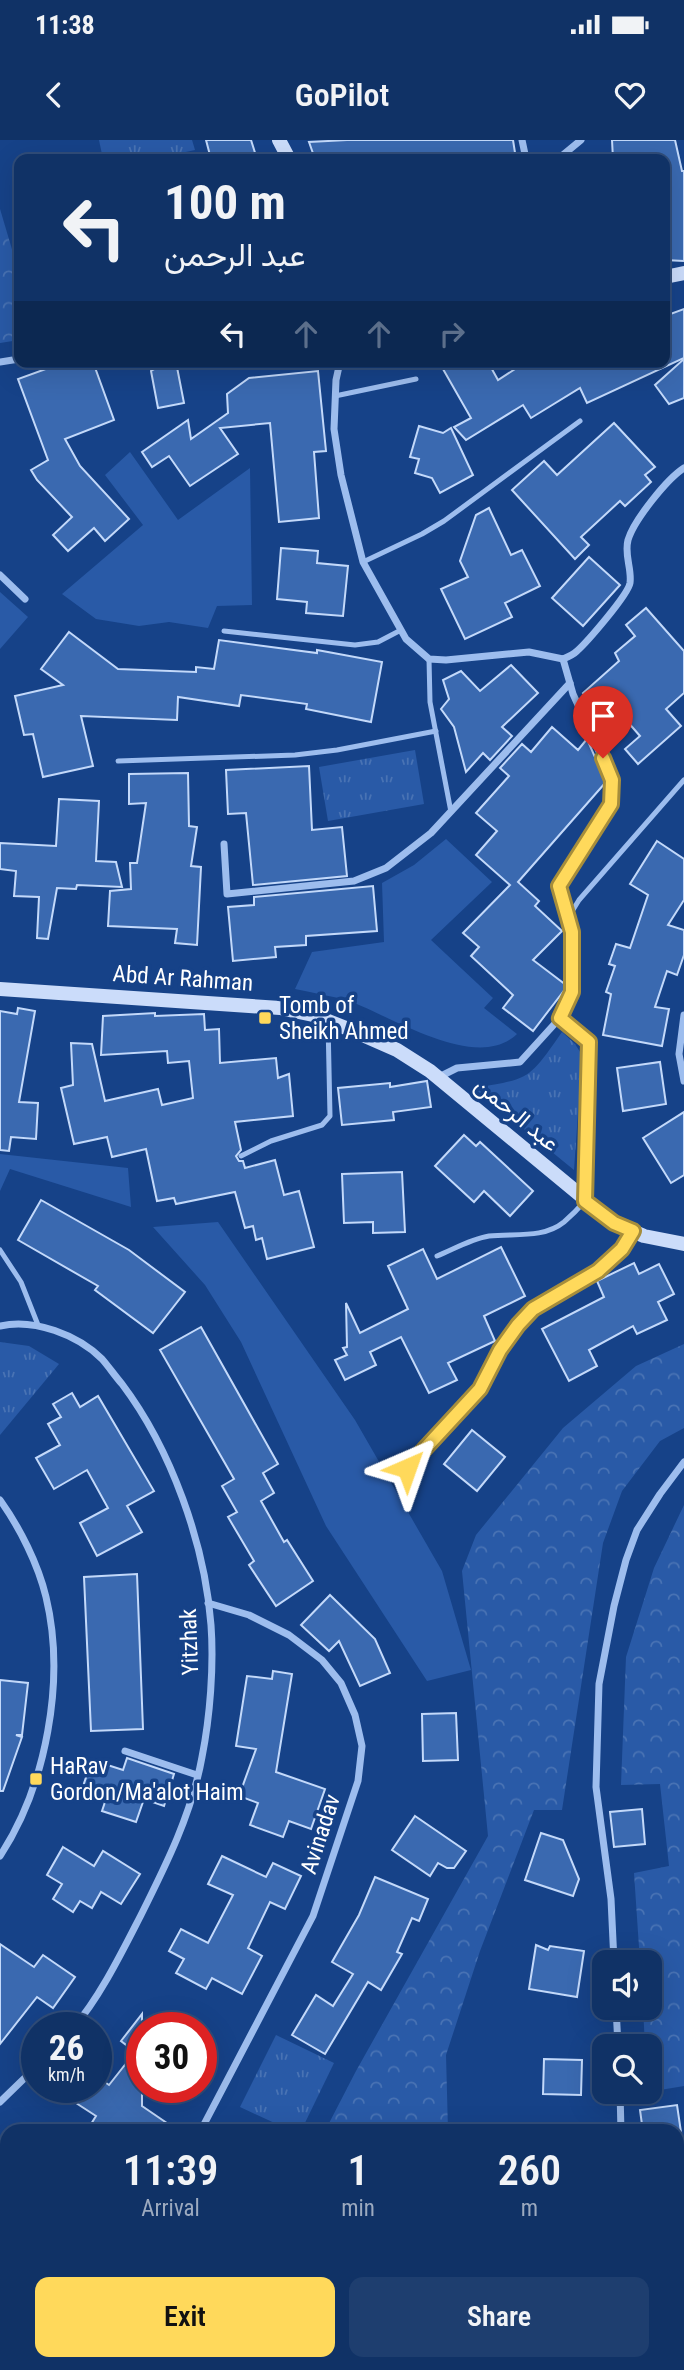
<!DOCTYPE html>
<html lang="en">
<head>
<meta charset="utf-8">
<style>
	:root { --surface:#103266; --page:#1e3e6f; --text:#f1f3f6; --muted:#9caabf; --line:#304d7a; --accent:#ffd95b }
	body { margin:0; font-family:"Roboto Condensed",Vazirmatn,sans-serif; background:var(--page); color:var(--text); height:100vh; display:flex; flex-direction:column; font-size:26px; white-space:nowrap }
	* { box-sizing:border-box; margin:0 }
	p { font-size:23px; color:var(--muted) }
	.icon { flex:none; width:38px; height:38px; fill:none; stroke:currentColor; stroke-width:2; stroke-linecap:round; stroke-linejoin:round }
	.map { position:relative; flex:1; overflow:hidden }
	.details { position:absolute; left:0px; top:1984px; width:684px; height:247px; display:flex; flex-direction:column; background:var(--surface); border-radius:21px 21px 0 0; box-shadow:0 7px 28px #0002,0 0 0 2px var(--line) }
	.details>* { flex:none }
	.hud { position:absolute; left:14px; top:14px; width:656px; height:214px; border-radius:14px; box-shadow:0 7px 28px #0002,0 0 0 2px var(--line); background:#103266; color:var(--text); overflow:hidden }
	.buttons { position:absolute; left:592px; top:1810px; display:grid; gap:14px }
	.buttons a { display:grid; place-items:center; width:70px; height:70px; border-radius:14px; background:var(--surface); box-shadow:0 7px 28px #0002,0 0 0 2px var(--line); font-size:35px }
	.speed { position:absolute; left:21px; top:1872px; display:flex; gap:14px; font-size:35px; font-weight:700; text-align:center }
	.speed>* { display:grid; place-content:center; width:91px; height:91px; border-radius:50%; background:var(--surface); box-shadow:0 7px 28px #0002,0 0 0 2px var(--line); line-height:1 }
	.speed small { font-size:18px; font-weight:400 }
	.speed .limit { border:10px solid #d22; background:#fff; color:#111 }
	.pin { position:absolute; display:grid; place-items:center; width:60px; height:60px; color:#fff; margin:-72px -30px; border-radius:50% 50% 50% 0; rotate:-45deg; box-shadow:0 0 7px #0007 }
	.pin .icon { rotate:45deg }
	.me { position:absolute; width:77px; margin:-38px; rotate:43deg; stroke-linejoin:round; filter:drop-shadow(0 0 5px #0008) }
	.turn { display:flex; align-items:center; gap:24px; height:147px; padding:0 35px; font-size:32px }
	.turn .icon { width:91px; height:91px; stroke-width:2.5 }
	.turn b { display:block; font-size:49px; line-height:60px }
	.lanes { display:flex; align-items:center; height:66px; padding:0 35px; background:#0003; justify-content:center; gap:35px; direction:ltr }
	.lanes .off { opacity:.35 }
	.eta { display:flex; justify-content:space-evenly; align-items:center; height:119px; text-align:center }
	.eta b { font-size:42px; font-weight:600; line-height:49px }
	.button { display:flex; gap:14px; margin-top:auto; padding:14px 35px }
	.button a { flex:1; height:80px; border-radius:14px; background:var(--accent); color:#111; font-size:28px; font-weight:600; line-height:80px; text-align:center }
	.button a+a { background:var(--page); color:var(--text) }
	.status { display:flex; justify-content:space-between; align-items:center; height:49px; padding:0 35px; background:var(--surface); direction:ltr }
	.status svg { height:19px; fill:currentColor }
	header { display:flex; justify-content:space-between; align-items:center; height:91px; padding:0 35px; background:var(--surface); font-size:32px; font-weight:600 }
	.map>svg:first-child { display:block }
</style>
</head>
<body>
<div class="status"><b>11:38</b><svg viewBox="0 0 49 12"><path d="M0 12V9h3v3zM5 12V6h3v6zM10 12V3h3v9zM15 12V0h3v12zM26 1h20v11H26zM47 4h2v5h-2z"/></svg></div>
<header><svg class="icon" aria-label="back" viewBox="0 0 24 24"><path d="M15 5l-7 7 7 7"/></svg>GoPilot<svg class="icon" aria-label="heart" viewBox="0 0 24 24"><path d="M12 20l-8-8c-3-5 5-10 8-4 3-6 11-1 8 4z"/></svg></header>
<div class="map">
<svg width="684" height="2230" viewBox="0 0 684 2230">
	<defs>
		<pattern id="forest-crowns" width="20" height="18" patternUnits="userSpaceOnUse" patternTransform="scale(1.75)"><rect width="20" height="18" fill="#295aa7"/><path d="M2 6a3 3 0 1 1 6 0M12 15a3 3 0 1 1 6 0" fill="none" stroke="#4973b4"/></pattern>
		<pattern id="park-tufts" width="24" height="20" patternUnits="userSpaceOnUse" patternTransform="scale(1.75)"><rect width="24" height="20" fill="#295aa7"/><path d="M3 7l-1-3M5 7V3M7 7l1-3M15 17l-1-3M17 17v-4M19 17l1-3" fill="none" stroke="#4973b4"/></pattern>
	</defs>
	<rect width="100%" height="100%" fill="#164288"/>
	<g fill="#295aa7">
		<path d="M130,312L178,380L250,328L252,465L217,466L208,488L169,482L139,486L96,479L62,454L143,385L105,335Z"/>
		<path d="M0,452L28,477L0,509Z"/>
		<path d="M446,699L492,742L431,800L493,858L484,868L517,894C477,933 391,876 349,861C332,856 313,853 295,849L312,812L384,802L382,743L414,725Z"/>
		<path d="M0,1014L128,1028L131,1067L10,1029L0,1051Z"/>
		<path d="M218,1082L355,1280L442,1431L471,1530L427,1541L326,1386L241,1202L205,1145L153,1087Z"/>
	</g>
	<g fill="url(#forest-crowns)">
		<path d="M0,69L19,133V200L0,203Z"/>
		<path d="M684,1204V1288L660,1301L622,1351L603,1403L562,1670H534L480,1811L446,1915L448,1991H325L356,1931L488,1696L462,1431L476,1395L563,1288L636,1226Z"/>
		<path d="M684,1365V1946L648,1952L649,1906H645L643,1867H649V1822H640L634,1733L669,1726L660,1644L621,1645L626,1517L654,1428Z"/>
		<path d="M253,2224H453L443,2230H251Z"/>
	</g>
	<g fill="url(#park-tufts)">
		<path d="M99,0H192L195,10L152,19H103Z"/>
		<path d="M415,610L424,664L328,681L319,627Z"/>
		<path d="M562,892L575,904L582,915L574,1030L474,948C531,939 529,939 562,892Z"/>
		<path d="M0,1202L29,1206L59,1224L0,1295Z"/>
		<path d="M276,1895L334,1923L301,1991H292L240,1967Z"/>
	</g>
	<g fill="#3a69b0" stroke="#c3d9fa" stroke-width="2">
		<path d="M206,0H251L257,19H211Z"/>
		<path d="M347,0H513L516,19H315L309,2Z"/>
		<path d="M612,0H675L682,31H684V121L665,120V19H613Z"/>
		<path d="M684,169V218L587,263L580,248L531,278L523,265L466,300L454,287L471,278L439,222H488L498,240L526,222H665V176Z"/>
		<path d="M684,219V258L669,264L655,245Z"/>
		<path d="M65,222H93L114,280L65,299L80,326L129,379L105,401L94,388L68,411L53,395L72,377L37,340L31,330L48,320L18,239Z"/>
		<path d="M167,222H176L184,263L158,268L151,231Z"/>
		<path d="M318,231L326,311L314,312L319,378L279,382L270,283L220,288L238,314L190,346L169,316L152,327L142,312L188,280L191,299L228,273L227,254L249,238Z"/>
		<path d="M614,283L655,327L645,335L651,342L625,366L620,361L581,397L589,405L575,419L512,350L544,321L557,335Z"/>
		<path d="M419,286L443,293L451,288L473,335L440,353L432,338L415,333L419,319L410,317Z"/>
		<path d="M489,368L511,415L522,410L540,446L505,463L512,477L465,499L441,449L468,437L460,421L476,375Z"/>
		<path d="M281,408L318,411L317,423L348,426L343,476L306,473L307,462L277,459Z"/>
		<path d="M589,417L620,445L583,486L552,458Z"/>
		<path d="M646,468L684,511V553L666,569L681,586L638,624L625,609L640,596L613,565L602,575L583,553L619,521L615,513L635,496L626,485Z"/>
		<path d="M69,492L118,529L196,532V527L214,529L219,500L317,513V510L382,522L371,582L306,569L307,564L241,555L239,566L178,557L177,580L81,576L93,626L43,637L33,594L24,595L15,556L63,545L41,529Z"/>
		<path d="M511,525L538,553L502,587L512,596L490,620L483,613L466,632L454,587L441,569L449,559L443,540L461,531L480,551Z"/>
		<path d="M552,587L578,610L587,599L606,642L518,742L539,761L535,766L562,791L533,820L566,845V848L533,891L503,868L513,855L471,816L479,807L463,793L510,745L476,715L497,691L476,673L509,636L500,628L522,604L531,612Z"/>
		<path d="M309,626L312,690L342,687L347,736L253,745L246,673L228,674L226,630Z"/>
		<path d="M188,633L189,686L197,687L191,726L201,727L197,805L175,803L177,789L108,786L110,751L131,749L130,723H137L146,663L129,664V634Z"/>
		<path d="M59,659L99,661L96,721L116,722L122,747L77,745L76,749L57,748L48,799L37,798L39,757L14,756L16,731L0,729V703L56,706Z"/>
		<path d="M657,701L684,719V760L668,785L684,790V815L677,835L667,831L655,867L669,869L662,906L603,895L611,854L606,852L615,826L609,824L616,804L630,808L648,755L630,744Z"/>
		<path d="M373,746L377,791L306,796V805L275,807L276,817L233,821L228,767L254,765V757Z"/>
		<path d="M18,868L35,871L19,962L38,963L36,999L11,997L9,1011L0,1010V871L17,874Z"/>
		<path d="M155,873V876L204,874L205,890L219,889L220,923L276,918L278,938L289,934L293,976L235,982L241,1010L236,1016L239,1021H243L245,1028L275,1020L284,1055L299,1051L314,1107L267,1119L262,1098L256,1100L253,1086L245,1088L235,1052L176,1064L174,1058L157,1061L146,1009L112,1017L107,997L74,1004L61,948L73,945L71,903L92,904L105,961L158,949L162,965L193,958L189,921L168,923L167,911L101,915L103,876Z"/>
		<path d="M660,922L666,964L623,971L617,928Z"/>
		<path d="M427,941L431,967L393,972L394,980L342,985L338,948L390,943V947Z"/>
		<path d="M684,972V1035L671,1043L643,998Z"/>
		<path d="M464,995L476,1006L480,1002L533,1051L510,1076L484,1051L474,1062L435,1026Z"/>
		<path d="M402,1032L405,1092L373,1093V1082L344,1083L342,1034Z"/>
		<path d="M41,1060L129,1110L185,1152L153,1193L95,1150L98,1146L18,1100Z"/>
		<path d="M501,1107L525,1156L484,1176L495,1201L448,1223L457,1240L429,1253L401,1197L370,1212L376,1225L345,1240L335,1220L347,1215L343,1208L347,1207L346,1163L360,1193L408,1169L388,1126L423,1109L437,1139Z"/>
		<path d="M634,1123L639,1134L659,1124L674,1154L658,1162L667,1180L637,1194L633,1186L589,1210L597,1226L569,1241L542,1189L604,1157L597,1141Z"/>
		<path d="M201,1187L278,1324L263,1333L274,1353L261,1361L284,1402L287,1400L313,1441L276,1466L249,1425L254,1421L228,1377L237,1372L222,1346L234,1339L160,1210Z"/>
		<path d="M72,1253L80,1267L98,1256L154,1351L127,1366L142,1392L97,1416L80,1383L108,1368L87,1330L54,1349L36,1318L60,1305L48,1284L61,1277L53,1264Z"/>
		<path d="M472,1290L505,1317L477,1351L444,1324Z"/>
		<path d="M137,1434L143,1589L91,1591L84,1437Z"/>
		<path d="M330,1455L375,1499L390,1533L360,1546L339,1501L329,1511L301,1485Z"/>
		<path d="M273,1531L292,1534L276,1632L325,1649L311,1689L289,1681L283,1697L250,1685L258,1663L239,1656L256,1609L236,1606L247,1536L272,1539Z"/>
		<path d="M0,1540L28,1543L22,1595H16L22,1597L3,1651H0Z"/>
		<path d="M456,1573L458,1620L423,1621L422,1574Z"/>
		<path d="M127,1618L174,1634L164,1666L144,1659L136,1682L102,1671L106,1659L81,1652L92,1620L123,1630Z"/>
		<path d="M642,1669L645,1704L614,1707L610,1672Z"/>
		<path d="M415,1676L466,1711L454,1728H447L438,1723L430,1736L392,1710Z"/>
		<path d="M541,1693L563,1700L579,1739L573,1756L525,1740Z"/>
		<path d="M63,1707L94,1726L103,1711L140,1734L121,1764L101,1752L92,1768L80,1761L73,1772L53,1759L62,1744L47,1735Z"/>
		<path d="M222,1716L266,1737L273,1723L301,1736L285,1769L270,1762L248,1808L262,1816L242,1854L212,1838L206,1849L176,1833L184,1819L169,1811L181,1789L208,1803L233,1755L208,1744Z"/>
		<path d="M375,1737L428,1759L419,1781L412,1778L397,1812L402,1814L381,1850L368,1842L325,1914L292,1895L316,1855L333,1866L353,1834L332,1822L359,1775Z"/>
		<path d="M0,1804L34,1827L43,1815L75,1837L53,1868L37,1857L0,1904Z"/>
		<path d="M536,1805L548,1810L550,1806L584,1811L577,1857L529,1849Z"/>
		<path d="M142,1874V1966L180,1992H86L96,1976L76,1963L85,1948H96V1936L109,1945L135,1912L121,1901Z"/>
		<path d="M544,1919L582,1920L581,1955L543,1954Z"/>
		<path d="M677,1965L681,1992H643L640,1970Z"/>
	</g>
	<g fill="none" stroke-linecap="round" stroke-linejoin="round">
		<g stroke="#9dbdee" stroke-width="5">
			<path d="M335,256L416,239"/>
			<path d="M363,422L422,394L444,381L580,281"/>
			<path d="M224,491L355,505L378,502L401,490"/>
			<path d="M429,519L430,562L451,672"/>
			<path d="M118,621L295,615L337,610L436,591"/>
			<path d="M568,778L579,760L684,640"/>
			<path d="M241,1016L271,1001L322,985L330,976L328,882"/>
			<path d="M0,1110L21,1142L38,1185"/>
			<path d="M437,1116C454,1109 471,1099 489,1096C514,1093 543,1099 564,1082C571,1076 578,1069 584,1062"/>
		</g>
		<g stroke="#9dbdee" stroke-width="7">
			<path d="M522,0L526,19"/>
			<path d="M558,19L581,0"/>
			<path d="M0,222L19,219"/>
			<path d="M340,222L336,240L334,289L341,335L363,422L406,499L429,519L446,520L529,512L563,519"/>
			<path d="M0,435L25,459"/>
			<path d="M563,519L573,554L612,640V664L559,746L572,792V852L560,878L589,902L585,1058"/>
			<path d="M563,519C568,517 573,515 577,511C587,502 628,455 630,443C632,429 624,415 628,400C634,380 667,339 684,328"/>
			<path d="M224,704L227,754L354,741L386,728L431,693L570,543"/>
			<path d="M684,875L679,914L684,941"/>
			<path d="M439,937L457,928L520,922L560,878"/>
			<path d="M0,1186C34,1178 78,1195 102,1219C109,1227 115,1236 122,1244C171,1309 205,1404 211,1485C214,1526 210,1577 202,1617C192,1673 166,1725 141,1775C123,1810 99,1859 73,1888"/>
			<path d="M407,1328L480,1249L500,1210L518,1185L532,1169L598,1131L622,1109L633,1091"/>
			<path d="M0,1360C20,1388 38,1424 46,1457C66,1540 46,1646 0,1716"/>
			<path d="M125,1611L197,1635"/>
			<path d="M614,1822L611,1759L596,1647L599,1544L614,1466L626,1420L637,1390L660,1354L684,1322"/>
			<path d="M616,1867L618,1906"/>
			<path d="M620,1951L621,1992"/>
			<path d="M0,1962L37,1926"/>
			<path d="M200,1992L313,1776L358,1641L362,1606L355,1575L341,1543L322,1520L289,1495L249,1475L208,1463"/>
			<path d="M27,2230L32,2224"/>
		</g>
		<g stroke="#cbdcfa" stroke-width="14">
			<path d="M279,0L289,19"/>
			<path d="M665,137L684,133"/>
			<path d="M0,849L280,868L313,875L356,892L397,910L430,931L614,1083L644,1096L684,1104"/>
		</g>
		<g stroke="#fff" stroke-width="21">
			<path d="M677,2186L684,2182"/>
			<path d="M598,2230L608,2224"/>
		</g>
	</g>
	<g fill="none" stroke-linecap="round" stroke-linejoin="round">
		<g stroke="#a68d3b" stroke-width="18">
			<path id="route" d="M407,1328L480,1249L500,1210L518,1185L533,1169L598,1131L622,1109L633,1091L614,1083L585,1061L589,902L560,878L572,852V792L559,746L611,664L612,640L603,618"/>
		</g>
		<use href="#route" stroke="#ffd95b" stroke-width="12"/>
	</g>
	<g fill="#ffd95b" stroke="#164288" stroke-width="2.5">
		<rect x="258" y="871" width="14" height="14" rx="3.5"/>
		<rect x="29" y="1632" width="14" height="14" rx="3.5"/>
	</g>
	<g text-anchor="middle" stroke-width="7" stroke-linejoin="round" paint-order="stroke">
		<g font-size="23" fill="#fff" stroke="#164288">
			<text transform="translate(183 838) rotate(4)" y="8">Abd Ar Rahman</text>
			<text transform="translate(517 974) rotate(40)" y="8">عبد الرحمن</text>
			<text transform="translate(189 1502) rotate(-92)" y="8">Yitzhak</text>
			<text transform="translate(320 1694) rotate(-72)" y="8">Avinadav</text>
		</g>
		<g font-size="23" fill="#fff" stroke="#164288" text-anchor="start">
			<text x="279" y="873">Tomb of<tspan x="279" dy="26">Sheikh Ahmed</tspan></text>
			<text x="50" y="1634">HaRav<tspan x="50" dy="26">Gordon/Ma'alot Haim</tspan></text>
		</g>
	</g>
</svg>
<div class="buttons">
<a><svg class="icon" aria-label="sound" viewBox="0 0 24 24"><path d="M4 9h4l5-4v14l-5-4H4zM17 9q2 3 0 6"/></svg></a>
<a><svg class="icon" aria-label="search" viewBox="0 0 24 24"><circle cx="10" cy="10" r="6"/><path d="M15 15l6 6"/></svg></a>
</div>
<div class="speed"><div>26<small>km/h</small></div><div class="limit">30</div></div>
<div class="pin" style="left:603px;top:618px;background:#d93025"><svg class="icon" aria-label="arrive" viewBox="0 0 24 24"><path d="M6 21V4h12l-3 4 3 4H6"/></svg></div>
<svg class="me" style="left:407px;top:1328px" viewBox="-20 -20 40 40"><path d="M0-17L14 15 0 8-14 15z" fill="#ffd95b" stroke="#fff" stroke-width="4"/></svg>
<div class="hud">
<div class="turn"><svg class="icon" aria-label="left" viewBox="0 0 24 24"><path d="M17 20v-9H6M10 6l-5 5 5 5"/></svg><div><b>100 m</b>عبد الرحمن</div></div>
<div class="lanes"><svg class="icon" aria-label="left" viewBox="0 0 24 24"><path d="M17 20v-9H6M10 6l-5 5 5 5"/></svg><svg class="icon off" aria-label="ahead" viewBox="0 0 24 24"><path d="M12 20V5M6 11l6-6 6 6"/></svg><svg class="icon off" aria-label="ahead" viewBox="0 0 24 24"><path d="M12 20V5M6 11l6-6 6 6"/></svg><svg class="icon off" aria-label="right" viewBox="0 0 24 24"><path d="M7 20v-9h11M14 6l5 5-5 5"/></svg></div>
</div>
<section class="details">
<div class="eta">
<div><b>11:39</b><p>Arrival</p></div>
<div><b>1</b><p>min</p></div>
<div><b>260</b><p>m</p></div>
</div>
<div class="button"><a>Exit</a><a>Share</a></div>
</section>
</div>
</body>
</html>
